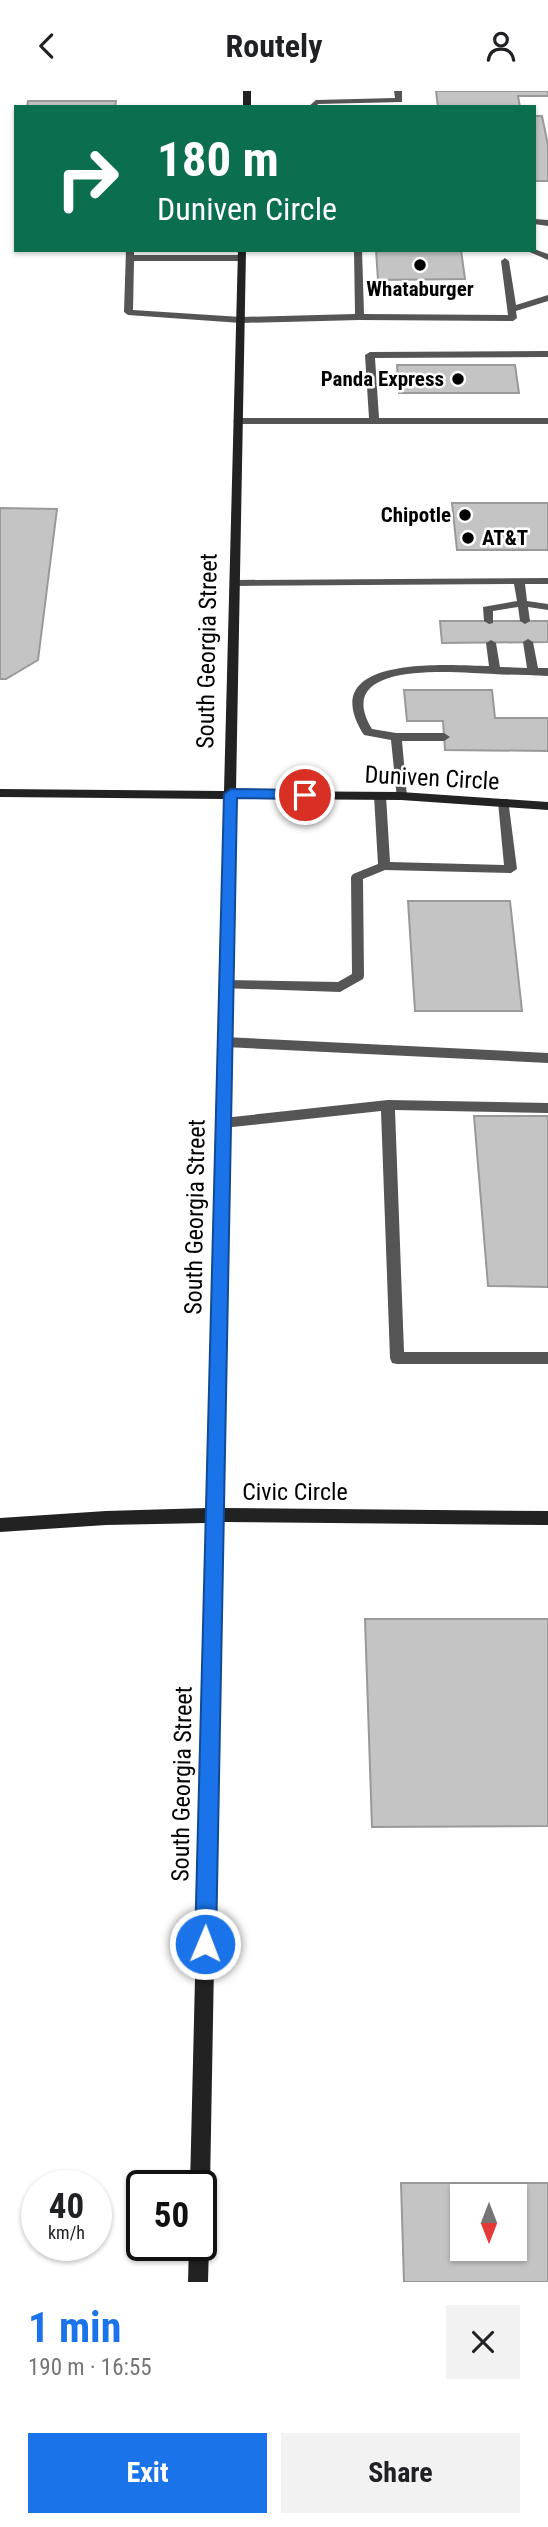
<!DOCTYPE html>
<html lang="en">
<head>
<meta charset="utf-8">
<style>
	:root { --surface:#fff; --page:#f2f2f2; --text:#202124; --muted:#757577; --accent:#1a73e8 }
	body { margin:0; font-family:"Roboto Condensed",sans-serif; background:var(--page); color:var(--text); height:100vh; display:flex; flex-direction:column; font-size:26px; white-space:nowrap }
	* { box-sizing:border-box; margin:0 }
	p { font-size:23px; color:var(--muted) }
	.icon { flex:none; width:38px; height:38px; fill:none; stroke:currentColor; stroke-width:2; stroke-linecap:round; stroke-linejoin:round }
	.map { position:relative; height:2191px; overflow:hidden }
	.panel { display:flex; flex-direction:column; background:var(--surface); flex:1 }
	.panel>* { flex:none }
	.guide { position:absolute; left:14px; top:14px; width:522px; height:147px; border-radius:0px; box-shadow:0 2px 5px #0004; background:#0b6e4f; color:#fff; overflow:hidden }
	.needle { width:46px; rotate:180deg }
	.tools { position:absolute; left:450px; top:2093px; display:grid; gap:14px }
	.tools a { display:grid; place-items:center; width:77px; height:77px; border-radius:0px; background:var(--surface); box-shadow:0 2px 5px #0004; font-size:35px }
	.speed { position:absolute; left:21px; top:2079px; display:flex; gap:14px; font-size:35px; font-weight:700; text-align:center }
	.speed>* { display:grid; place-content:center; width:91px; height:91px; border-radius:50%; background:var(--surface); box-shadow:0 2px 5px #0004; line-height:1 }
	.speed small { font-size:18px; font-weight:400 }
	.speed .limit { border:4px solid #111; border-radius:10px; background:#fff; color:#111 }
	.pin { position:absolute; display:grid; place-items:center; width:60px; height:60px; color:#fff; margin:-30px; border:4px solid #fff; border-radius:50%; box-shadow:0 2px 7px #0007 }
	.me { position:absolute; width:77px; margin:-38px; rotate:1deg; stroke-linejoin:round; filter:drop-shadow(0 0 5px #0008) }
	.turn { display:flex; align-items:center; gap:24px; height:147px; padding:0 28px; font-size:32px }
	.turn .icon { width:91px; height:91px; stroke-width:2.5 }
	.turn b { display:block; font-size:49px; line-height:60px }
	.round { display:grid; place-items:center; flex:none; width:74px; height:74px; border-radius:0px; background:var(--page) }
	.head { display:flex; align-items:center; justify-content:space-between; height:119px; padding:0 28px }
	h1 { font-size:42px; font-weight:700; line-height:52px; color:var(--accent) }
	.button { display:flex; gap:14px; margin-top:auto; padding:14px 28px }
	.button a { flex:1; height:80px; border-radius:0px; background:var(--accent); color:#fff; font-size:28px; font-weight:700; line-height:80px; text-align:center }
	.button a+a { background:var(--page); color:var(--text) }
	header { display:flex; justify-content:space-between; align-items:center; height:91px; padding:0 28px; background:var(--surface); font-size:32px; font-weight:700 }
	.map>svg:first-child { display:block }
</style>
</head>
<body>
<header><svg class="icon" aria-label="back" viewBox="0 0 24 24"><path d="M15 5l-7 7 7 7"/></svg>Routely<svg class="icon" aria-label="person" viewBox="0 0 24 24"><circle cx="12" cy="8" r="4"/><path d="M4 21q1-7 8-7t8 7"/></svg></header>
<div class="map">
<svg width="548" height="2191" viewBox="0 0 548 2191">
	<rect width="100%" height="100%" fill="#fff"/>
	<g fill="#c4c4c4" stroke="#999" stroke-width="2" fill-rule="evenodd">
		<path d="M436,0H548V5H518L520,16H438Z"/>
		<path d="M28,10H116L115,16H27Z"/>
		<path d="M534,25H542L548,54V90H534Z"/>
		<path d="M376,159H461L465,188L378,189Z"/>
		<path d="M397,274H515L519,302H399Z"/>
		<path d="M452,412H548V459H457Z"/>
		<path d="M0,417L57,418L38,569L6,588H0Z"/>
		<path d="M440,530H548V551L442,552Z"/>
		<path d="M404,599H492L495,627H548V660L445,659L443,630H407Z"/>
		<path d="M408,810H510L522,920H415Z"/>
		<path d="M474,1025H548V1196L488,1195Z"/>
		<path d="M365,1528H548V1735L372,1736Z"/>
		<path d="M401,2092H548V2191H404ZM462,2105H514V2158H462Z"/>
	</g>
	<g fill="none" stroke-linecap="round" stroke-linejoin="round">
		<g fill="#555" fill-rule="evenodd">
			<path d="M394,0H402V11L318,13L316,16H308L316,9L395,7Z"/>
			<path d="M534,158L548,163V169L525,159Z"/>
			<path d="M126,159H134V164H242L246,167L242,170H134L133,219L241,226L355,223L354,159H362L364,223L508,224L501,170L505,167L509,170L516,214L548,204V210L516,220L517,227L513,230L360,229L241,232L128,224L124,221Z"/>
			<path d="M548,260V266L375,267L379,327H548V333H238L233,330L238,327H369L365,264L370,261Z"/>
			<path d="M548,487V493H525L527,510L548,513V519L528,516L530,530L525,533L520,530L518,516L493,520V532L489,533L484,530L483,516L517,510L514,493L235,495L230,492L235,489Z"/>
			<path d="M528,548L533,551L538,577H548V585C530,584 512,584 494,583C460,582 329,567 372,638L396,642H444L450,646L444,650H402L407,705L405,708H397L391,649L364,644L362,641C316,563 448,574 489,575L486,552L491,549L496,552L500,576L527,577L523,551Z"/>
			<path d="M380,701L386,705L390,771L504,774L498,711L500,708H508L517,778L511,782L385,779L363,788L364,885L363,888L340,901L221,897L220,894L226,889L338,891L352,883L351,786L353,783L378,773L374,705Z"/>
			<path d="M225,946L548,962V972L225,956L218,951Z"/>
			<path d="M388,1009L548,1012V1022L395,1019L404,1261H548V1273H397L392,1272L390,1267L381,1020L223,1037L216,1032L223,1027Z"/>
		</g>
		<path fill="#555" fill-rule="evenodd" d="M534,128L548,129V135L534,133Z"/>
		<g fill="#222" fill-rule="evenodd">
			<rect x="243" y="0" width="8" height="16"/>
			<path d="M238,159H246L236,700L401,701L548,711V719L401,709L236,708L223,1417L548,1420V1434L222,1431L210,2095L207,2102L201,2104V2095H190L206,1432L106,1434L0,1441V1427L106,1420L207,1417L224,708L0,706V698L224,700Z"/>
			<path d="M201,2145L206,2147L209,2154L208,2191H188L189,2154H201Z"/>
		</g>
	</g>
	<path fill="#1a73e8" stroke="#114b97" stroke-width="2" d="M231,698L305,699L312,704L305,708L237,707L216,1853L213,1861L205,1864L198,1861L195,1853L224,703Z"/>
	<g fill="#000" stroke="#fff" stroke-width="2.5">
		<circle cx="420" cy="174" r="7"/>
		<circle cx="458" cy="288" r="7"/>
		<circle cx="465" cy="424" r="7"/>
		<circle cx="468" cy="447" r="7"/>
	</g>
	<g text-anchor="middle" stroke-width="5" stroke-linejoin="round" paint-order="stroke">
		<g font-size="21" font-weight="bold" fill="#000" stroke="#fff" text-anchor="end">
			<text x="420" y="205" text-anchor="middle">Whataburger</text>
			<text x="444" y="295">Panda Express</text>
			<text x="451" y="431">Chipotle</text>
			<text x="482" y="454" text-anchor="start">AT&amp;T</text>
		</g>
		<g font-size="24" fill="#000" stroke="#fff">
			<text transform="translate(207 560) rotate(-89)" y="8">South Georgia Street</text>
			<text transform="translate(432 687) rotate(3)" y="8">Duniven Circle</text>
			<text transform="translate(195 1126) rotate(-89)" y="8">South Georgia Street</text>
			<text x="295" y="1409">Civic Circle</text>
			<text transform="translate(182 1693) rotate(-89)" y="8">South Georgia Street</text>
		</g>
	</g>
</svg>
<div class="tools">
<a><svg class="needle" viewBox="-14 -14 28 28"><path d="M0-13l5 13h-10z" fill="#e53935"/><path d="M0 13l5-13h-10z" fill="#757577"/></svg></a>
</div>
<div class="speed"><div>40<small>km/h</small></div><div class="limit">50</div></div>
<div class="pin" style="left:305px;top:704px;background:#d93025"><svg class="icon" aria-label="arrive" viewBox="0 0 24 24"><path d="M6 21V4h12l-3 4 3 4H6"/></svg></div>
<svg class="me" style="left:205px;top:1853px" viewBox="-20 -20 40 40"><circle r="17" fill="#1a73e8" stroke="#fff" stroke-width="3"/><path d="M0-11L8 9 0 5-8 9z" fill="#fff"/></svg>
<div class="guide">
<div class="turn"><svg class="icon" aria-label="right" viewBox="0 0 24 24"><path d="M7 20v-9h11M14 6l5 5-5 5"/></svg><div><b>180 m</b>Duniven Circle</div></div>
</div>
</div>
<section class="panel">
<div class="head"><div><h1>1 min</h1><p>190 m · 16:55</p></div><a class="round"><svg class="icon" aria-label="close" viewBox="0 0 24 24"><path d="M6 6l12 12M18 6L6 18"/></svg></a></div>
<div class="button"><a>Exit</a><a>Share</a></div>
</section>
</body>
</html>
